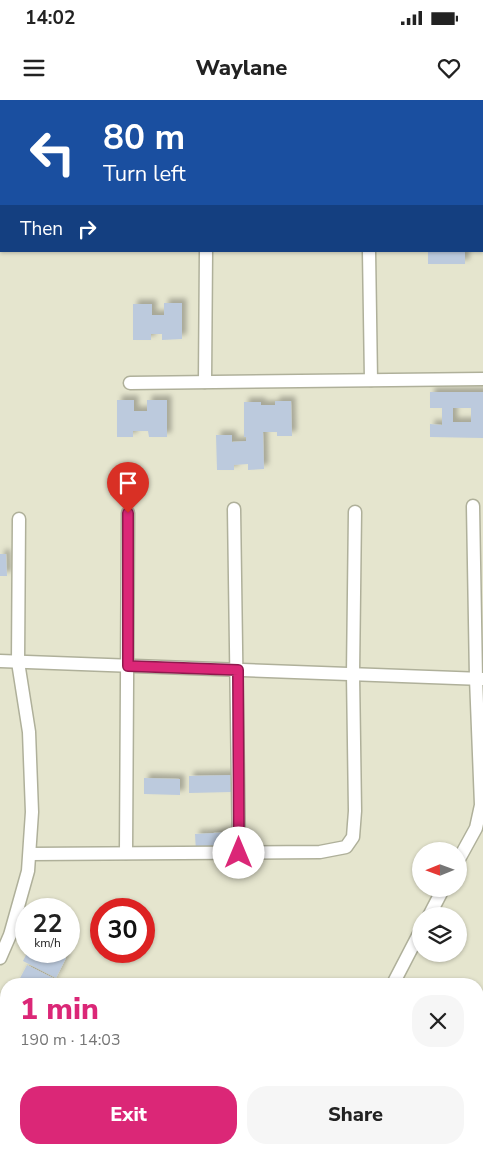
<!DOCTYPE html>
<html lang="en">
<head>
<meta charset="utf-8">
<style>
	:root { --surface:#fff; --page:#f6f6f6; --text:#222; --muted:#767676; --accent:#db2777 }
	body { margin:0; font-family:"Nunito Sans",sans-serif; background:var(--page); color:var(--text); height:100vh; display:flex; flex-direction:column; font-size:19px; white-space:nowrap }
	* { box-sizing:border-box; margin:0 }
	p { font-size:16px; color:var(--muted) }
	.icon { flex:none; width:28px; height:28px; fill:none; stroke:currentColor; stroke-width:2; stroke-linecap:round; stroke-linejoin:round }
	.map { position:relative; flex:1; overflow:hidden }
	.side { position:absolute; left:0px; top:878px; width:484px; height:176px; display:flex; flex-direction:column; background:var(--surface); border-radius:20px 20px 0 0; box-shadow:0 1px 4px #0004 }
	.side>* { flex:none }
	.banner { position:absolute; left:0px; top:0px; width:484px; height:152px; box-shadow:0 1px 4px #0004; background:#1a4fa0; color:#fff; overflow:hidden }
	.needle { width:32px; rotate:269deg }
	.tools { position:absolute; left:412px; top:742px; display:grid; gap:10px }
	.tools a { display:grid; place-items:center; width:55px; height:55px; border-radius:50%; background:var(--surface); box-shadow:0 1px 4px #0004; font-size:25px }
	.speed { position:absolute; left:15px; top:798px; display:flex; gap:10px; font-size:25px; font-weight:700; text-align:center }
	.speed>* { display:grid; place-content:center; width:65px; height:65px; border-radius:50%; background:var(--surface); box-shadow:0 1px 4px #0004; line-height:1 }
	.speed small { font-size:12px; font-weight:400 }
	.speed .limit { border:8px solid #d22; background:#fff; color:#111 }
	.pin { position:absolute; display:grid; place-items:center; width:42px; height:42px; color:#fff; margin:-51px -21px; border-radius:50% 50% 50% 0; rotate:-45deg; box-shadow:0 0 5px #0007 }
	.pin .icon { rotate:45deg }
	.me { position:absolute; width:55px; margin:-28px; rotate:0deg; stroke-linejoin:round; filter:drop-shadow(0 0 4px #0008) }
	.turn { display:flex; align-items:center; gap:18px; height:105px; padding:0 20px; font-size:22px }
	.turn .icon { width:65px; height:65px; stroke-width:2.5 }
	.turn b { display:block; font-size:35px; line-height:42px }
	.then { display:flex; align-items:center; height:48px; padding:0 20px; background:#0003; gap:10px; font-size:19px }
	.round { display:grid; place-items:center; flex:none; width:52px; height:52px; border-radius:20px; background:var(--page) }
	.head { display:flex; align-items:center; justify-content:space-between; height:85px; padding:0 20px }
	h1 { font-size:30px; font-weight:800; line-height:38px; color:var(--accent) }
	.cta { display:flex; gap:10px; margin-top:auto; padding:10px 20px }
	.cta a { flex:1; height:58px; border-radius:20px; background:var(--accent); color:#fff; font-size:20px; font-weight:800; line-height:58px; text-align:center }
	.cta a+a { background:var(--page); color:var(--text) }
	.status { display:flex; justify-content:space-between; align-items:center; height:35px; padding:0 25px; background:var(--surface); direction:ltr }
	.status svg { height:14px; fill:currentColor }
	header { display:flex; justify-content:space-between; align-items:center; height:65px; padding:0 20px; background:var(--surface); font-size:22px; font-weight:800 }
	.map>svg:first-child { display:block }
</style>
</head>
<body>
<div class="status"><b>14:02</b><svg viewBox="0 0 49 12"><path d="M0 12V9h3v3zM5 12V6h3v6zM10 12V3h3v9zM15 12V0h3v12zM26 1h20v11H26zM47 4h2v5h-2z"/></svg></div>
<header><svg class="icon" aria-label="menu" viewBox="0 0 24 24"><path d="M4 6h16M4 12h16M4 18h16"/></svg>Waylane<svg class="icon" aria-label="heart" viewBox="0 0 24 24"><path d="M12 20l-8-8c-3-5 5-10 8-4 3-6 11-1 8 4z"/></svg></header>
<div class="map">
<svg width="483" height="1053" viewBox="0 0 483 1053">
	<defs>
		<filter id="shadow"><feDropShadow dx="4.5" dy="-4.5" stdDeviation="2.5" flood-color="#0004"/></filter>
	</defs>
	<rect width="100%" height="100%" fill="#e5e5ce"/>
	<g fill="#bccadd" fill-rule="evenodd" filter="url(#shadow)">
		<rect x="428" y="151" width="37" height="13"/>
		<path d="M164,203H182V239L162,240V234H151V240H133V204H152V215H164Z"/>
		<path d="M430,292H483V338L430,337V324L442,325V308H430ZM453,308H471V322H453Z"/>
		<path d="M117,300H134V311H147V300H167V337H149L148,331H133V337H117Z"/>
		<path d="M275,301H291L292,336H277V332H263L264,369L248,370V364L234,365V370H217L216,335H232V342L246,341V337H244V302H261V305H275Z"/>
		<path d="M0,454H6L7,476H0Z"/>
		<path d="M232,675V692L189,693V676Z"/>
		<path d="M144,678L180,679V695L144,694Z"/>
		<path d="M232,732L233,750L196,752L195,734Z"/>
		<path d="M28,851H53L66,858L56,878L23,861Z"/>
		<path d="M27,865L55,879L52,884H22L18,882Z"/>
		<path d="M0,930L6,933V957L0,954Z"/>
	</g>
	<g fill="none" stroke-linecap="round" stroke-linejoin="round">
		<g stroke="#afb09a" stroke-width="15">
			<g id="street">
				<path d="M207,1V0"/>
				<path d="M416,1L418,0"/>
				<path d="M482,132H483"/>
				<path d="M369,151L371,280"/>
				<path d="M205,282L206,151"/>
				<path d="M130,283L483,279"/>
				<path d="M234,409L239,753"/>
				<path d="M0,561L483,579"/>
				<path d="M126,753L128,413"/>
				<path d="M30,754L320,752L346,747L353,737L355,711L353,574L355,412"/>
				<path d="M459,759L476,728L481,705L476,578L473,406"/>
				<path d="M429,816L443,789"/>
				<path d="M0,858L10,835L28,771L32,712L29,632L18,562L19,419"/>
				<path d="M393,884L421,830"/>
				<path d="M0,984L6,988"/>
				<path d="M116,1048L127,1053"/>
				<path d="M220,1048L230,1053"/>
				<path d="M34,1053L37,1048"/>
				<path d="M303,1053L306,1048"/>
			</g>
		</g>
		<use href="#street" stroke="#fff" stroke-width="12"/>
	</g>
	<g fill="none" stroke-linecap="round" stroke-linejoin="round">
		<g stroke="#8e194d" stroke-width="12">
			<path id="route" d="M128,413V566L238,570L239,753"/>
		</g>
		<use href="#route" stroke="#db2777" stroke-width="9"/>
	</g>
</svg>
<div class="tools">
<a><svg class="needle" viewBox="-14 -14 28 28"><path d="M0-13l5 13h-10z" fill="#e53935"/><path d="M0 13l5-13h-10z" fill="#767676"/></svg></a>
<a><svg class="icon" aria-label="layers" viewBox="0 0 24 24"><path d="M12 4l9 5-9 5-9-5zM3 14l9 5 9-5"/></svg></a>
</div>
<div class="speed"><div>22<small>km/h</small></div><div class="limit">30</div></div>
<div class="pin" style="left:128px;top:413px;background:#d93025"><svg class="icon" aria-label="arrive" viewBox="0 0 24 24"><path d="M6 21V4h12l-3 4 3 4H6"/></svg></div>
<svg class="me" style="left:239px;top:753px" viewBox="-20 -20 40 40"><circle r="19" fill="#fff"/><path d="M0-13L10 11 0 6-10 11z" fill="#db2777"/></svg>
<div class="banner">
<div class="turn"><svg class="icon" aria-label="left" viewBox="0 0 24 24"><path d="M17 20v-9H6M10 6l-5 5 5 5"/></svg><div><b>80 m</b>Turn left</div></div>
<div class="then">Then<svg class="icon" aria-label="right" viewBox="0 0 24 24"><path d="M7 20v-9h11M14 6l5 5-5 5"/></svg></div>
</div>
<section class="side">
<div class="head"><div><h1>1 min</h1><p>190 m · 14:03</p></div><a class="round"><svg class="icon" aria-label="close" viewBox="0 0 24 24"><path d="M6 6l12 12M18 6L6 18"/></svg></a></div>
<div class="cta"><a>Exit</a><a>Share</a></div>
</section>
</div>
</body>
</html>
